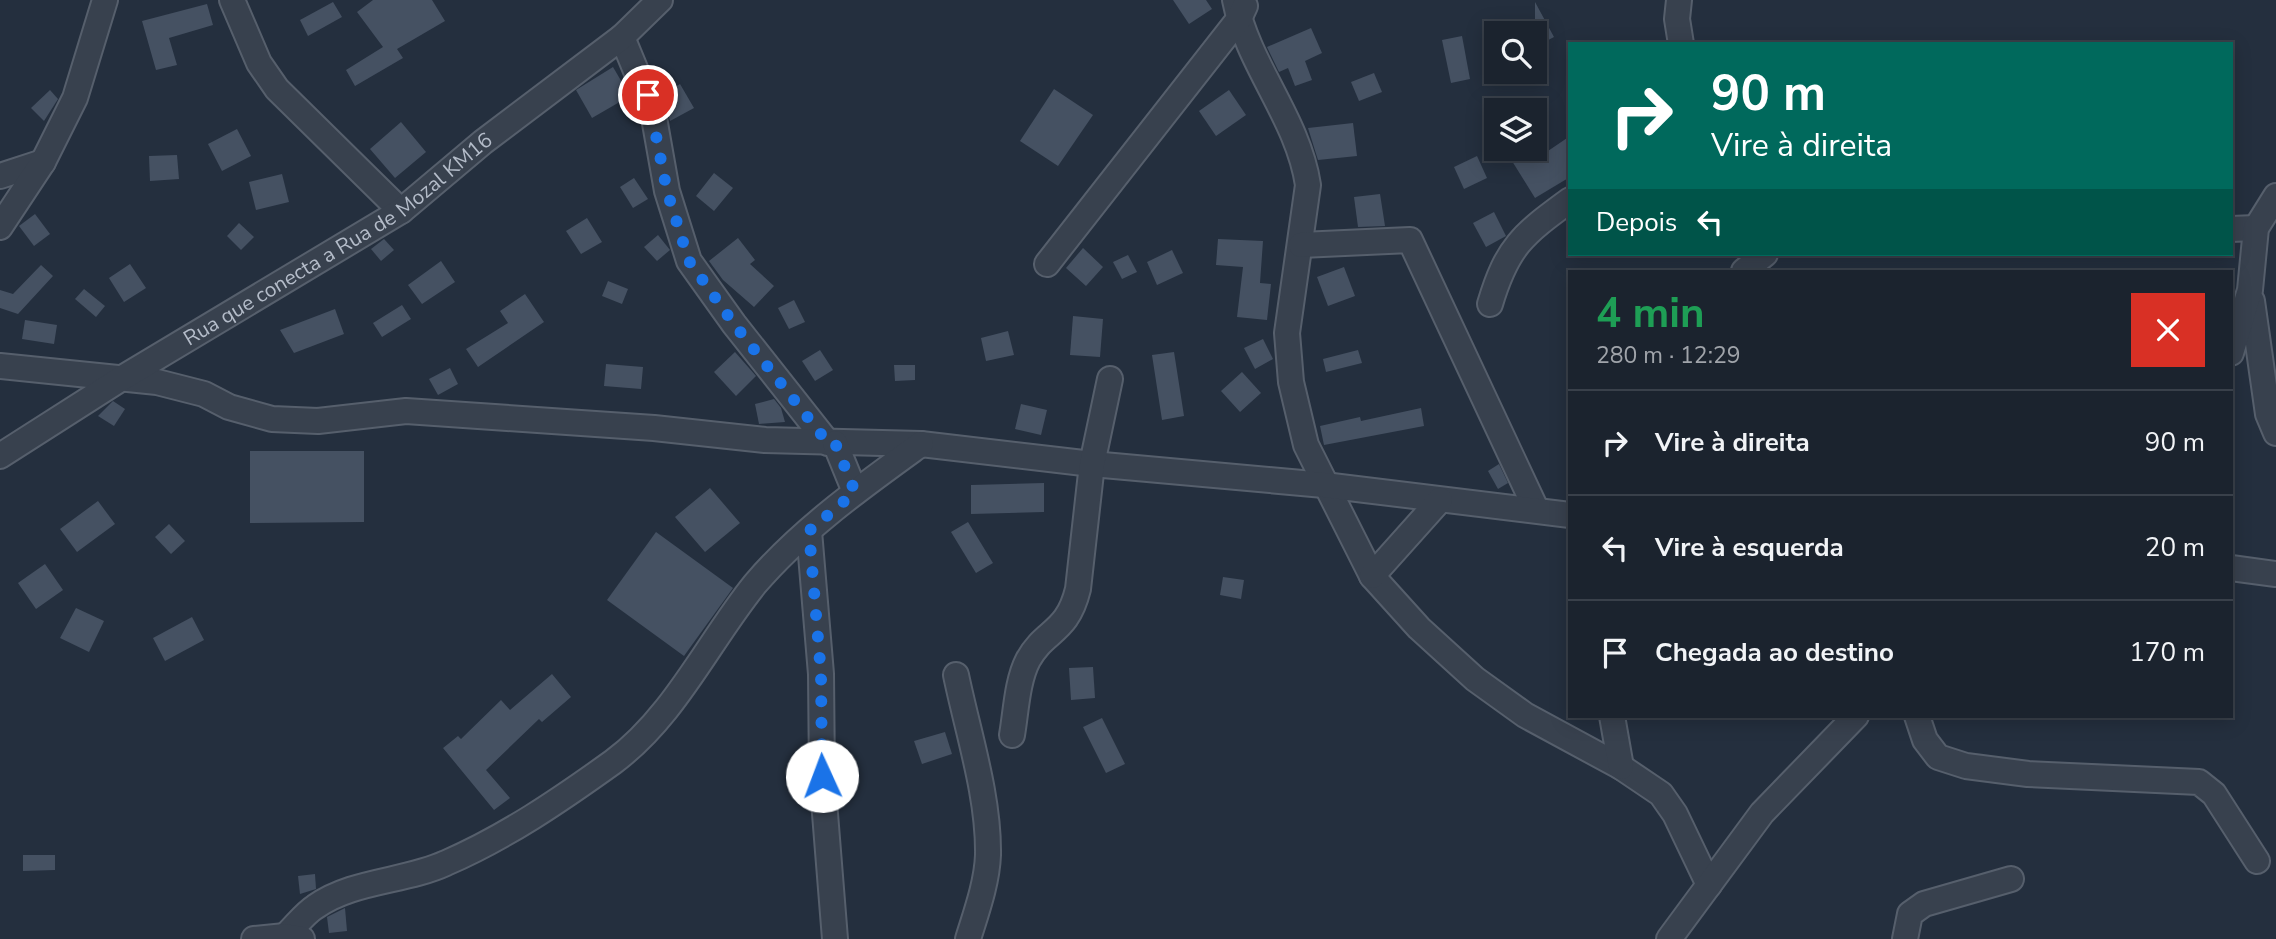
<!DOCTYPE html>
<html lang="pt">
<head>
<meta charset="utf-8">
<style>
	:root { --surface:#1b232e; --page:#282f3a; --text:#f1f3f6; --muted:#a0a4aa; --line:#39404a }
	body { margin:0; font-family:"Nunito Sans",sans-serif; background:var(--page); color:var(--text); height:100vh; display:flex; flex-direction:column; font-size:26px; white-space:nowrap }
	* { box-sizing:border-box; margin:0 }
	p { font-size:23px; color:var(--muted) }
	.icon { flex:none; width:38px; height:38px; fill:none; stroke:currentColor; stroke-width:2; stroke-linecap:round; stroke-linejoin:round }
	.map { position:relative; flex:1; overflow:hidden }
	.details { position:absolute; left:1568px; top:270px; width:665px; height:448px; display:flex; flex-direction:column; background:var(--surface); border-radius:0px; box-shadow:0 4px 18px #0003,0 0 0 2px var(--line) }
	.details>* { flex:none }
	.banner { position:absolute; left:1568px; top:42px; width:665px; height:214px; border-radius:0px; box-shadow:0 4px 18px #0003,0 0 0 2px var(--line); background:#00695c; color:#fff; overflow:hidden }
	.buttons { position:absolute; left:1484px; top:21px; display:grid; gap:14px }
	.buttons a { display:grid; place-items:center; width:63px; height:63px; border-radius:0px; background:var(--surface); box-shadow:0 4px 18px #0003,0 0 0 2px var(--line); font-size:35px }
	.pin { position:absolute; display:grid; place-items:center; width:60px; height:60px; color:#fff; margin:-30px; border:4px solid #fff; border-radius:50%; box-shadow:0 2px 7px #0007 }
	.me { position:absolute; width:77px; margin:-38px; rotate:358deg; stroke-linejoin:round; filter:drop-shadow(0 0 5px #0008) }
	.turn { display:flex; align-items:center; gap:24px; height:147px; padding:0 28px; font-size:32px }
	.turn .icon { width:91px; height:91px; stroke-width:2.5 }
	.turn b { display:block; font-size:49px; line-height:60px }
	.then { display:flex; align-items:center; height:66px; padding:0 28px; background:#0003; gap:14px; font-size:26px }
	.round { display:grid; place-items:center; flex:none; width:74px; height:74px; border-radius:0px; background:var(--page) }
	.summary { display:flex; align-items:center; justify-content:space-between; height:119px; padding:0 28px }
	h1 { font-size:42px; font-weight:700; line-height:52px; color:#1e9e55 }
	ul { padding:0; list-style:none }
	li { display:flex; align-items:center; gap:21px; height:105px; padding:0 28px; border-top:2px solid var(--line) }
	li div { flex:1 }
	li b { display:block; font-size:26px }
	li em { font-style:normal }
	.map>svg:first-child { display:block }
</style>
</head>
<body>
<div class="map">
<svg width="2276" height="939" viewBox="0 0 2276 939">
	<rect width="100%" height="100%" fill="#242f3e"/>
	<g fill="#455162">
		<path d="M373,0H432L445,21L397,49L403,58L355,86L346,70L383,47L357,12Z"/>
		<path d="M1173,0H1206L1212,9L1189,24Z"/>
		<path d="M333,2L342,17L308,36L300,20Z"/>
		<path d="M1535,2L1554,37L1535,47V33H1511L1535,20Z"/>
		<path d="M207,4L213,25L169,38L177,65L156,70L142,21Z"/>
		<path d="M1311,28L1322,53L1305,61L1312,80L1295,86L1288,68L1279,72L1267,47Z"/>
		<path d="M1462,36L1470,79L1451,83L1442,40Z"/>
		<path d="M613,67L630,96L592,118L576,90Z"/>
		<path d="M1374,73L1382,92L1359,101L1351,82Z"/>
		<path d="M680,84L694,108L670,121L662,95Z"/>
		<path d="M1054,89L1093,115L1058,166L1020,141Z"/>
		<path d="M50,90L58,99L44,121L31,108Z"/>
		<path d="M1229,90L1246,115L1216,136L1199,111Z"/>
		<path d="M401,122L426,152L395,178L370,149Z"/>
		<path d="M1353,123L1357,156L1318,160L1308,128Z"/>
		<path d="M237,129L251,156L222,171L208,144Z"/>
		<path d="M1570,136V177L1535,198L1512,161L1543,143L1548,151Z"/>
		<path d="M177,155L179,179L150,181L149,156Z"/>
		<path d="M1477,156L1487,178L1464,189L1454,167Z"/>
		<path d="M714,173L733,188L714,211L696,196Z"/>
		<path d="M282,174L289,202L256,210L249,182Z"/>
		<path d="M634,178L648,199L633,208L620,187Z"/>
		<path d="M1380,194L1385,226L1358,227L1354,197Z"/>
		<path d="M1494,212L1506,236L1486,247L1473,223Z"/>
		<path d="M35,214L50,234L34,246L19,226Z"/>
		<path d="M587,218L602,242L581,254L566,231Z"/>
		<path d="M239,223L254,237L241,250L227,236Z"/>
		<path d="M658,235L670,250L657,261L644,247Z"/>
		<path d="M738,238L755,260L750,264L774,286L754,307L723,280L709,261Z"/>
		<path d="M384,239L394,250L381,261L371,249Z"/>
		<path d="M1218,239L1263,241L1260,283L1271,284L1267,320L1237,317L1243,267L1216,265Z"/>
		<path d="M1083,248L1103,267L1086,286L1066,268Z"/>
		<path d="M1172,250L1183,273L1157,285L1147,262Z"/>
		<path d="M1128,255L1137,272L1122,279L1113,262Z"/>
		<path d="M441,261L455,282L422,304L408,285Z"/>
		<path d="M130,264L146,288L124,302L109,278Z"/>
		<path d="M41,265L53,276L18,314L0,308V290L13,294Z"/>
		<path d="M1344,267L1355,296L1328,306L1317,277Z"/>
		<path d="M608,281L628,289L622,304L602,296Z"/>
		<path d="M84,289L105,306L96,317L75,299Z"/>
		<path d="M525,294L544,322L478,367L466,349L508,323L500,311Z"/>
		<path d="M794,300L805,322L789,329L778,308Z"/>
		<path d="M402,305L411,319L382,337L373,323Z"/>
		<path d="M335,309L344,334L294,353L280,330Z"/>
		<path d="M1073,316L1103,319L1100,357L1070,355Z"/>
		<path d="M25,320L57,325L54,344L22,339Z"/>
		<path d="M1008,331L1014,355L986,361L981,338Z"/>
		<path d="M1263,339L1273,359L1255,369L1244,348Z"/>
		<path d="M820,350L833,370L815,381L802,361Z"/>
		<path d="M1358,350L1362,363L1326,372L1323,359Z"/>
		<path d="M735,352L756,376L736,396L714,372Z"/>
		<path d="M1174,352L1184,416L1162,420L1152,355Z"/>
		<path d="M606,364L643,367L641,389L604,386Z"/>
		<path d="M894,365H915V380L895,381Z"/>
		<path d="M450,368L458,384L438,395L429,379Z"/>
		<path d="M1242,372L1261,393L1240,412L1221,391Z"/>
		<path d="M774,399L781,408L785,422L759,424L755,404Z"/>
		<path d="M113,401L125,409L114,426L98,416Z"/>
		<path d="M1021,404L1047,410L1041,435L1015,429Z"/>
		<path d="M1421,408L1424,426L1324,445L1320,426L1360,417L1361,421Z"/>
		<path d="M250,451H364V522L250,523Z"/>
		<path d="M1499,464L1508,483L1498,489L1488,471Z"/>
		<path d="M1044,483V512L971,514V485Z"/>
		<path d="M710,488L740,523L705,552L675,517Z"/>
		<path d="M98,501L115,524L77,552L60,529Z"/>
		<path d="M968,522L993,563L976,573L951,532Z"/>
		<path d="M169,524L185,541L171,554L155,537Z"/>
		<path d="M656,532L733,588L684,656L607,600Z"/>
		<path d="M45,564L63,590L36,609L18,583Z"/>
		<path d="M1223,577L1244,580L1241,599L1220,595Z"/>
		<path d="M76,608L104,621L89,652L60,638Z"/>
		<path d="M192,617L204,640L165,661L153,638Z"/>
		<path d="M1093,667L1095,698L1071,700L1069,668Z"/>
		<path d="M552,674L571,697L542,722L539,719L486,770L510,798L494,810L443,748L458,736L461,739L501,700L510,710Z"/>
		<path d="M1102,718L1125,764L1106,773L1083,727Z"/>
		<path d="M945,732L952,754L922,764L914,741Z"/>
		<path d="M23,855H55V870L23,871Z"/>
		<path d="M315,874L316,889L300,894L298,876Z"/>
		<path d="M345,908L347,931L329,933L327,917Z"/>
	</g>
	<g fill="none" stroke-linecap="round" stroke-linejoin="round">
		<g stroke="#565f6c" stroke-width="28">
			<g id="minor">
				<path d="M232,0L259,63L277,89L401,211"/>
				<path d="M1235,0C1248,66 1298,118 1308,185L1287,333L1291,382L1306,445L1372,576L1419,628L1475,679L1525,715L1621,767L1661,794L1675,814L1709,885"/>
				<path d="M1679,0L1677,19L1681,44"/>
				<path d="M622,37L653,112L667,191L689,261L734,324L828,443"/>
				<path d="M0,176L43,162"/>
				<path d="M0,227L43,162L75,98L105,0"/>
				<path d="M2231,229L2256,228"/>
				<path d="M1301,245L1410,240L1536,509"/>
				<path d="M1047,264L1239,19L1245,6"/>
				<path d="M1744,271L1765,254"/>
				<path d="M2252,301L2268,414L2276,433"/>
				<path d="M1490,304C1507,247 1522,235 1570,200"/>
				<path d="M2231,353L2250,290L2256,228L2276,196"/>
				<path d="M0,366L157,382L204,394L229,407L272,419L318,421L406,411L654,428L765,440L921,444L1092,464L1324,485L1570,515"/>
				<path d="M835,443L855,492"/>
				<path id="s1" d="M0,456L119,380L401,211L483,142L622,37L660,0"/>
				<path d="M809,531L821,674L822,776L835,939"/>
				<path d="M2231,568L2276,574"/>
				<path d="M1372,576L1440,500"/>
				<path d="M956,675C968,733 989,796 988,855C987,883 976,913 968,939"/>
				<path d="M1612,716L1621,767"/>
				<path d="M1917,716L1925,740L1938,757L1966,766L2028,774L2199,782L2214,794L2257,861"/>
				<path d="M1012,735C1016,712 1017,681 1028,660C1045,629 1067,634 1078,589L1092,464L1110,379"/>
				<path d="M285,936C295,927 304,914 315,907C353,880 405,882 446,863C506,837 560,800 613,762C675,716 708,642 755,584C802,529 863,486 921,444"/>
				<path d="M254,939L285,936L302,939"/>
				<path d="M1669,939L1762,813L1856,716"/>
				<path d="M1905,939L1910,914L1924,904L2011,879"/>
			</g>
		</g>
		<use href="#minor" stroke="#38414e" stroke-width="24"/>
	</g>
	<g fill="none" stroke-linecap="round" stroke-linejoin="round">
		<path stroke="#1a73e8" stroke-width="12" stroke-dasharray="0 21.6" d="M648,95L667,191L689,261L734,324L828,443H835L855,492L809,531L821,674L822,776"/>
	</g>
	<g text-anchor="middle" stroke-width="7" stroke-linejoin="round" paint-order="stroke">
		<g font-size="21" fill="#b4bcc9" stroke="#1d2633">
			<text dy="7" stroke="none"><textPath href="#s1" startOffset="402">Rua que conecta a Rua de Mozal KM16</textPath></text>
		</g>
	</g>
</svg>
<div class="buttons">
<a><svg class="icon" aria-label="search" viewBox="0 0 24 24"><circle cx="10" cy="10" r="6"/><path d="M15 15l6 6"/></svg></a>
<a><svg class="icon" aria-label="layers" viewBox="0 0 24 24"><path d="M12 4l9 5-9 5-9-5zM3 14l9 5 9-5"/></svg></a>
</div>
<div class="pin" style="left:648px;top:95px;background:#d93025"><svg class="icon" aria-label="arrive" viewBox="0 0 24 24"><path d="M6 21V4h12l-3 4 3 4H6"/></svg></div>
<svg class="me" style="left:822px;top:776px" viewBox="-20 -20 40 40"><circle r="19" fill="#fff"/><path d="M0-13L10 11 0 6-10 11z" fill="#1a73e8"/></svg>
<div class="banner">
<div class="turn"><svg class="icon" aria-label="right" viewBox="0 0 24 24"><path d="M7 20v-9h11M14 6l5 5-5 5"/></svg><div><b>90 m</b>Vire à direita</div></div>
<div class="then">Depois<svg class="icon" aria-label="left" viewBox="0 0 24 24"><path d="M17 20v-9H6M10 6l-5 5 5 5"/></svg></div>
</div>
<section class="details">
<div class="summary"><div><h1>4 min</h1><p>280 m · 12:29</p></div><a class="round" style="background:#d93025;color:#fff"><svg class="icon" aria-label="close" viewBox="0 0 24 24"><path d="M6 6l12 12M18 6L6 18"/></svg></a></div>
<ul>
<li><svg class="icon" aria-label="right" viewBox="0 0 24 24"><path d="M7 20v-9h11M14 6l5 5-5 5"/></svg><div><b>Vire à direita</b></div><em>90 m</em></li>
<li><svg class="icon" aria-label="left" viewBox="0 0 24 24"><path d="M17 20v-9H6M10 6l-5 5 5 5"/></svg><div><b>Vire à esquerda</b></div><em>20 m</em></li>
<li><svg class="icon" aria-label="arrive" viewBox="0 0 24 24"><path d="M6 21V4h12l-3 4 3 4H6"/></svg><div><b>Chegada ao destino</b></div><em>170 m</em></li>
</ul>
</section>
</div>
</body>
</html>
